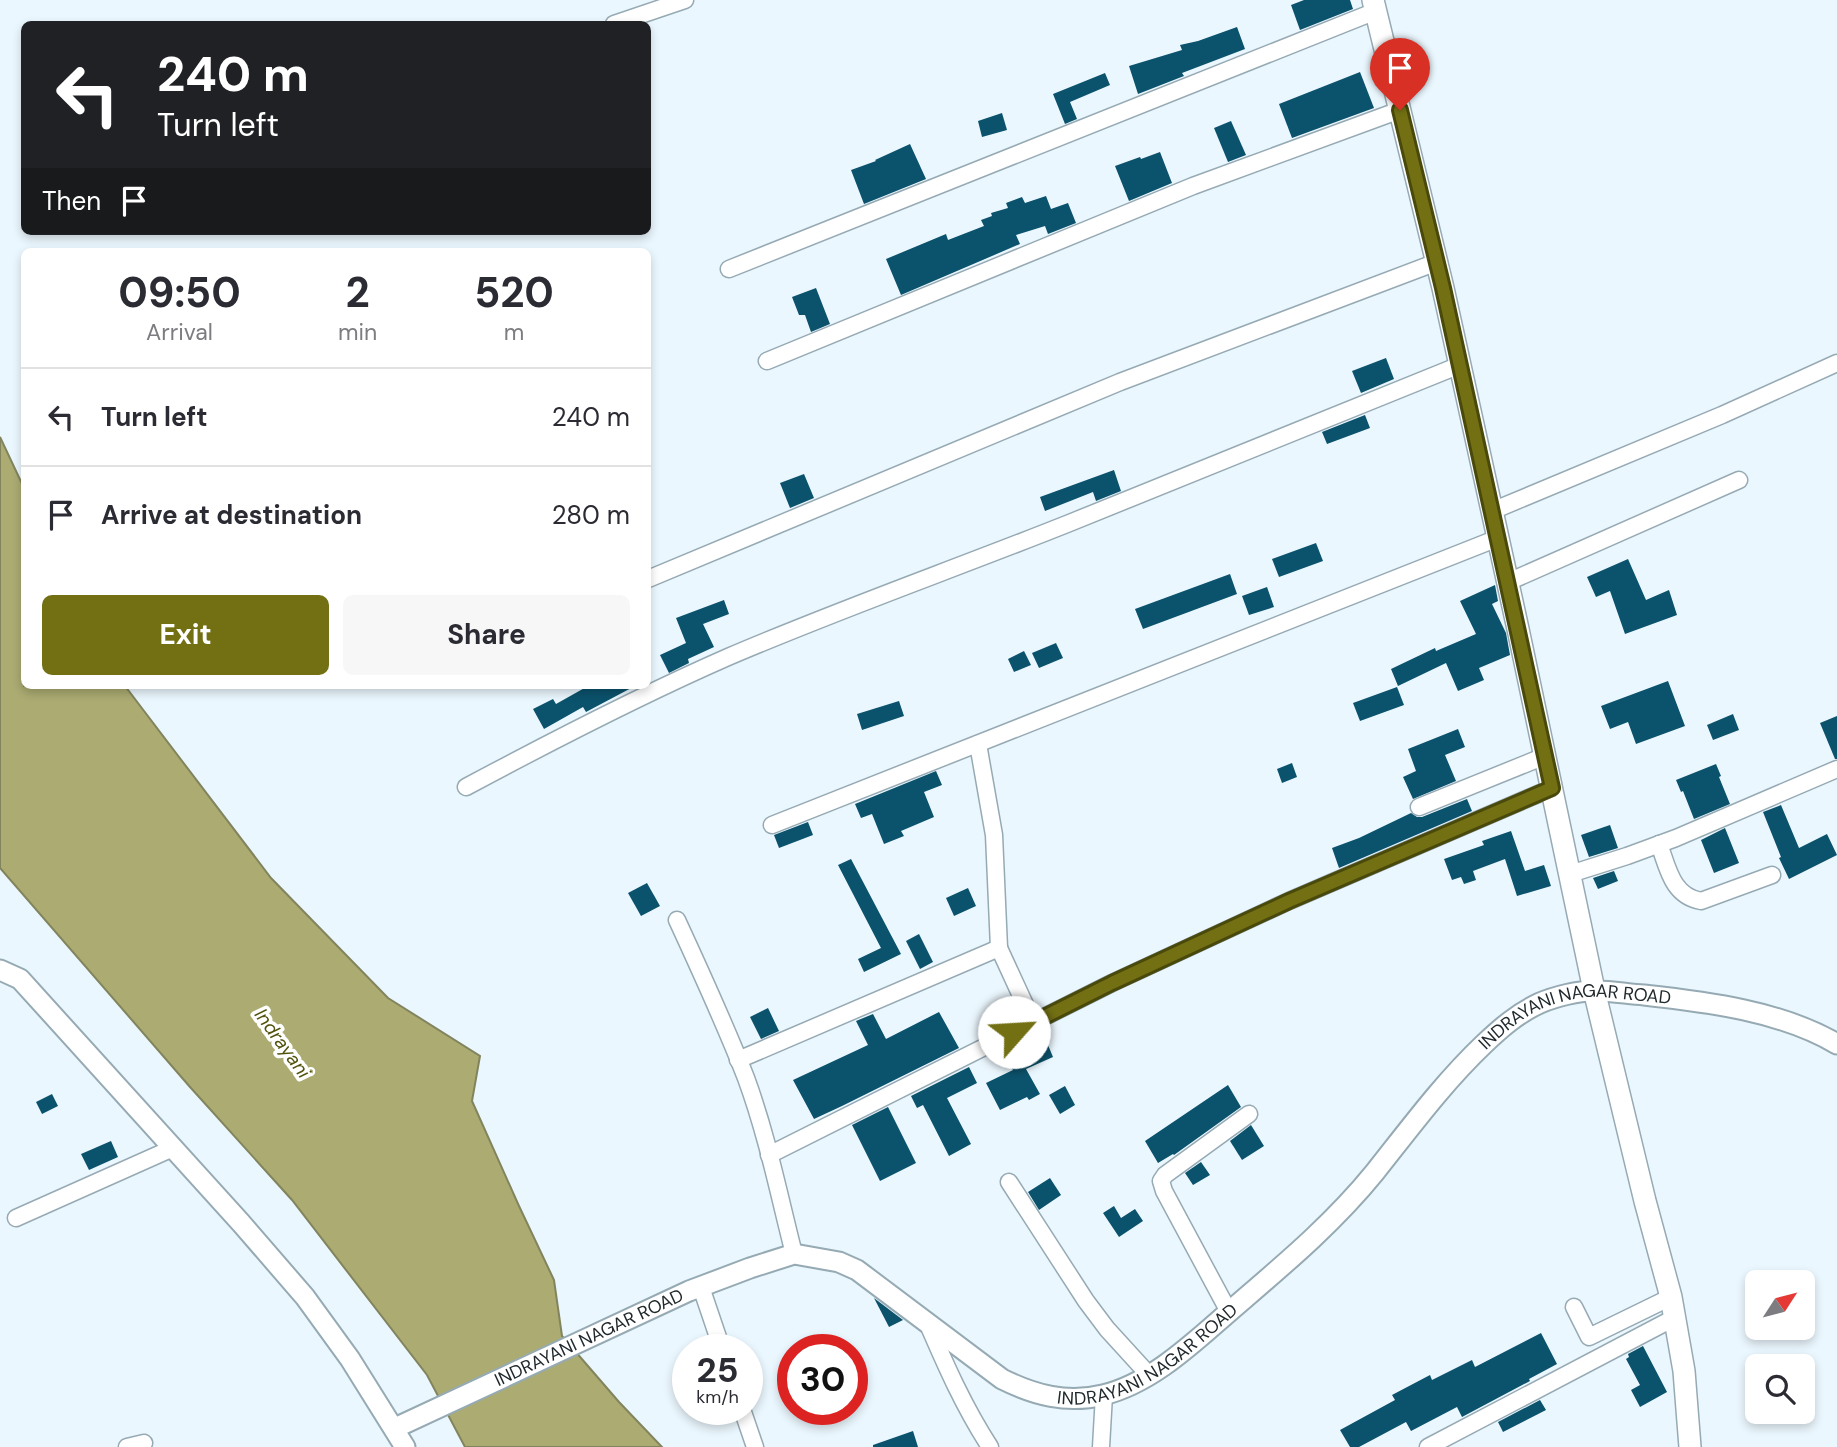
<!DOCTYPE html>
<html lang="en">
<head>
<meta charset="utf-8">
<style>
	:root { --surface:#fff; --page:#f7f7f7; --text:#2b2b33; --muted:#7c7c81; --line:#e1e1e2; --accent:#727013 }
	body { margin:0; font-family:"DM Sans",sans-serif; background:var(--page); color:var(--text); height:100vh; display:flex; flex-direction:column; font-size:26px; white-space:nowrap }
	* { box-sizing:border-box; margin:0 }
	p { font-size:23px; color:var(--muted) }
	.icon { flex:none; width:38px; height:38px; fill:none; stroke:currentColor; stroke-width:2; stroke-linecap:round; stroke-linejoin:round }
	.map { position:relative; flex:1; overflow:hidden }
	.panel { position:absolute; left:21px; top:248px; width:630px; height:441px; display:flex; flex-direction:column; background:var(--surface); border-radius:10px; box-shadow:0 4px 10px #0003 }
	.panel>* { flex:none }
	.guide { position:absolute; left:21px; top:21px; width:630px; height:214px; border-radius:10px; box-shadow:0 4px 10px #0003; background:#202124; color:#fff; overflow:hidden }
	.needle { width:46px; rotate:54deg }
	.fabs { position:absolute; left:1745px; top:1270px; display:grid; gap:14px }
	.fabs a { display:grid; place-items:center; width:70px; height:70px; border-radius:10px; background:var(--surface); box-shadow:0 4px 10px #0003; font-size:35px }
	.speed { position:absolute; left:672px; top:1334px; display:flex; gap:14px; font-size:35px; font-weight:700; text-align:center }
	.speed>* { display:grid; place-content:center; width:91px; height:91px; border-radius:50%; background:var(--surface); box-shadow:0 4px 10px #0003; line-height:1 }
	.speed small { font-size:18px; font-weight:400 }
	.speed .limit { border:10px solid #d22; background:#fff; color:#111 }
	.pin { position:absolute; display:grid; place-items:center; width:60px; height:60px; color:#fff; margin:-72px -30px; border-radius:50% 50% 50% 0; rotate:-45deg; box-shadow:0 0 7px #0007 }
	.pin .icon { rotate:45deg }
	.me { position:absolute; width:77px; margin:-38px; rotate:64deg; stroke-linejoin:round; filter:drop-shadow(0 0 5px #0008) }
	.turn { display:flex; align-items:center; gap:24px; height:147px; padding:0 21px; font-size:32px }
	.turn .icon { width:91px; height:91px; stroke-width:2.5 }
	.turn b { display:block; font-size:49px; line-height:60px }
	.then { display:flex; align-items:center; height:66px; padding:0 21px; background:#0003; gap:14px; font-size:26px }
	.eta { display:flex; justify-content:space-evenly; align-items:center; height:119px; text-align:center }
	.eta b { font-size:42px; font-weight:700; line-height:49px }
	.primary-button { display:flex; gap:14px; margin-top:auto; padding:14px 21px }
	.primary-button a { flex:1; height:80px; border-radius:10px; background:var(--accent); color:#fff; font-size:28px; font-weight:700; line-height:80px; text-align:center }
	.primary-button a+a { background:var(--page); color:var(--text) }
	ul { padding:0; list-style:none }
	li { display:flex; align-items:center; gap:21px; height:98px; padding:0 21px; border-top:2px solid var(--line) }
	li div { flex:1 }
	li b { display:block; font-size:26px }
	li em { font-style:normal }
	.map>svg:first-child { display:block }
</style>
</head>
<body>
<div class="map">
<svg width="1837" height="1447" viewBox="0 0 1837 1447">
	<rect width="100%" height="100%" fill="#ebf7fe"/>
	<path fill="#abab72" stroke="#82845d" stroke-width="2" d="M0,437L24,488V686H125L271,878L388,998L480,1056L472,1101L519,1206L554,1280L562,1336L619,1402L662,1447H465L427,1375L292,1200L190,1087L0,868Z"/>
	<g fill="#0b526c">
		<path d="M1304,0H1350L1353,9L1300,30L1291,5Z"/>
		<path d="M1237,27L1245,49L1182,73L1184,76L1138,94L1129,66L1182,50L1180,45L1198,41Z"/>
		<path d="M1360,72L1374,108L1292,138L1279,104Z"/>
		<path d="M1105,73L1110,85L1070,102L1077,119L1065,124L1053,94Z"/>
		<path d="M1002,113L1007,130L982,137L978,121Z"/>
		<path d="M1231,121L1246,155L1228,162L1214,128Z"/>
		<path d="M910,144L926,179L864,204L851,170L876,161L875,160Z"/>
		<path d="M1160,152L1172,183L1129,201L1115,166L1140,157L1141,159Z"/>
		<path d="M1046,196L1051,209L1068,203L1076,223L1048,234L1045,226L1016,235L1020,244L901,295L886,259L946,234L948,240L984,226L981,220L992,216L991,213L1008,208L1006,203L1022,197L1025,203Z"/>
		<path d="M816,288L830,324L811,332L805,315H799L792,297Z"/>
		<path d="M1386,358L1394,379L1361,393L1352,371Z"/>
		<path d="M1365,415L1370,428L1327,444L1322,432Z"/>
		<path d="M1114,470L1121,491L1096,501L1093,492L1045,511L1040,497Z"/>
		<path d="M804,474L814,498L790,508L780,483Z"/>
		<path d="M1316,543L1323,561L1279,577L1272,559Z"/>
		<path d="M1628,559L1646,600L1669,590L1677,615L1625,634L1610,591L1596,597L1587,577Z"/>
		<path d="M1230,574L1237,594L1143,629L1135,609Z"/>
		<path d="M1495,585L1498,601L1492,604L1506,633L1510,655L1479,668L1484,680L1458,691L1446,663L1398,686L1391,669L1435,648L1436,651L1476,634L1460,601Z"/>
		<path d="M1267,587L1274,607L1249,615L1242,596Z"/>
		<path d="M724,600L729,614L703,624L714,647L688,659L689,663L669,673L660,655L686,643L676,618Z"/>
		<path d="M1056,643L1063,658L1039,668L1032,653Z"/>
		<path d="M1024,651L1031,665L1014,672L1008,659Z"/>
		<path d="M1668,681L1685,726L1636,744L1628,722L1610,729L1601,706Z"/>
		<path d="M588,686H635L586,712L583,707L544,729L533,709L553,699L556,704Z"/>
		<path d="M1397,687L1404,705L1360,721L1353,703Z"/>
		<path d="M899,701L904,716L862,730L857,714Z"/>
		<path d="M1733,714L1739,730L1713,740L1707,725Z"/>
		<path d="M1837,716V759H1835L1820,723Z"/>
		<path d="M1458,729L1465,747L1445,755L1456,781L1413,799L1403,777L1416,771L1408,749Z"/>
		<path d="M1292,763L1297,777L1282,783L1277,769Z"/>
		<path d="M1716,764L1721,776L1719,777L1730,804L1694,819L1683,791L1681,792L1676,780Z"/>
		<path d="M936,771L942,785L924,792L934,817L901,831L904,836L884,844L872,814L861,818L855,804Z"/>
		<path d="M1467,799L1472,811L1339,868L1332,848L1359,838L1411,813L1417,817H1422Z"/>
		<path d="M1781,805L1799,848L1827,834L1837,855L1789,879L1779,858L1781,857L1763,812Z"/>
		<path d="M808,822L813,835L779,848L774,835Z"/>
		<path d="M1610,825L1618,848L1589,857L1581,835Z"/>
		<path d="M1725,828L1739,863L1714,873L1701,840Z"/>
		<path d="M1511,831L1525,871L1544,865L1551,886L1517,896L1505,859L1473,871L1476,880L1464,884L1461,877L1452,880L1444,859L1484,845L1482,841Z"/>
		<path d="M851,859L901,954L864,972L858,959L881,948L838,865Z"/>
		<path d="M1614,871L1618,881L1598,889L1593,878Z"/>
		<path d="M647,883L660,906L641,916L628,893Z"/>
		<path d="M968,888L976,906L954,916L946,898Z"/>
		<path d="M919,934L933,962L920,969L906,941Z"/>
		<path d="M768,1008L779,1031L761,1039L750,1017Z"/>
		<path d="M939,1012L959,1048L842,1106L814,1119L793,1080L868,1045L856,1021L873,1014L886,1039Z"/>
		<path d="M1013,1044L1020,1058L1048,1045L1053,1057L1026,1069L1040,1094L1029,1100L1027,1097L1000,1110L986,1083L1013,1070L1002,1050Z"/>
		<path d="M969,1067L977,1083L947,1098L971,1144L949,1156L923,1105L917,1108L911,1096Z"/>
		<path d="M1228,1085L1241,1107L1174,1155L1173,1154L1158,1163L1145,1141Z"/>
		<path d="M1065,1086L1075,1105L1060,1114L1049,1095Z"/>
		<path d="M52,1094L58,1106L42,1114L36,1102Z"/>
		<path d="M888,1107L916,1163L880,1181L852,1125Z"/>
		<path d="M1251,1125L1264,1146L1242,1160L1230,1141Z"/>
		<path d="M111,1141L118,1157L89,1170L81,1154Z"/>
		<path d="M1201,1162L1210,1175L1193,1185L1185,1173Z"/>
		<path d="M1050,1178L1061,1195L1039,1210L1028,1192Z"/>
		<path d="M1114,1206L1121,1218L1135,1209L1143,1221L1119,1237L1103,1213Z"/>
		<path d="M874,1298L903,1320L889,1327Z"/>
		<path d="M1541,1333L1557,1364L1529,1379L1530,1381L1462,1417L1457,1407L1411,1431L1406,1422L1359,1447H1350L1340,1430L1395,1400L1392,1395L1430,1375L1432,1380L1472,1360L1475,1367Z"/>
		<path d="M1643,1346L1667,1392L1640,1407L1631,1390L1640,1385L1626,1359L1629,1357L1628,1354Z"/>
		<path d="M1540,1400L1546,1410L1503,1432L1498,1422Z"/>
		<path d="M913,1431L918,1447H873V1445Z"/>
	</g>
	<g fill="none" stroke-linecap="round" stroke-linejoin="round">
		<g stroke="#96aab4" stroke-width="19">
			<g id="minor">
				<path d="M614,24L685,0"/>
				<path d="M729,269L1376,11"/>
				<path d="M767,361L1193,186L1400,110"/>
				<path d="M1492,511L1722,415L1837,363"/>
				<path d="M648,579L1120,382L1437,262"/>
				<path d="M1508,582L1739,480"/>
				<path d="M978,744L994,835L999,948"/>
				<path d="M466,787C552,741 639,696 728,657C840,609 954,569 1067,524C1198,471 1329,418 1460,365"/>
				<path d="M1419,807L1545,756"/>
				<path d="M772,825L1498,538"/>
				<path d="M1659,844C1668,868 1672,896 1701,901L1772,875"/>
				<path d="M1570,874L1627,856L1676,838L1837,769"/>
				<path d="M677,920C701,972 725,1024 746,1078C767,1135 779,1195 794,1254"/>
				<path d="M738,1060L999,948L1033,1022"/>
				<path d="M769,1155L1112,983L1289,901L1552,788"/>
				<path d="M1009,1182L1086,1301L1107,1329L1149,1375"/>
				<path d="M16,1218L173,1148"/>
				<path d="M701,1287L722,1349"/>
				<path d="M1574,1307L1589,1337L1671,1297"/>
				<path d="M1229,1312L1164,1191L1161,1181L1165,1175L1249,1114"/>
				<path d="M927,1322C946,1366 964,1407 990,1447"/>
				<path d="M742,1409L755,1447"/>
				<path d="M127,1447L144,1443"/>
				<path d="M1101,1447L1104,1395"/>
				<path d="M1428,1447L1674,1318"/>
			</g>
		</g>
		<g stroke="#96aab4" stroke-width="23">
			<g id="tertiary">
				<path d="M0,970L20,979L241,1223L305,1297L350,1359L405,1447"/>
				<path id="s1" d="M395,1428L689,1291L750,1268L794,1254L839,1262L857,1270L1002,1379C1034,1395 1067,1404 1103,1395C1152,1383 1193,1343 1230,1311C1281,1267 1332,1225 1375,1172C1410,1128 1443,1083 1484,1044C1501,1028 1518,1013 1540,1003C1554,997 1580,990 1596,991C1612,991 1628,994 1644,995C1707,1002 1781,1011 1837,1044"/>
			</g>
		</g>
		<g stroke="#96aab4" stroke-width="24">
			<path id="secondary" d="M1373,0L1443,288L1518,629L1594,990L1645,1201L1671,1297L1684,1371L1690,1447"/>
		</g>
		<use href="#minor" stroke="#fff" stroke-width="16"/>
		<use href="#tertiary" stroke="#fff" stroke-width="19"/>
		<use href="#secondary" stroke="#fff" stroke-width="21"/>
	</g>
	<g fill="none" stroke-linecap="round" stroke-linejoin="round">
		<g stroke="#4a490c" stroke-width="18">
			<path id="route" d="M1014,1032L1112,983L1289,901L1552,788L1443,288L1400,110"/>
		</g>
		<use href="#route" stroke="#727013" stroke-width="12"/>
	</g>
	<g text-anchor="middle" stroke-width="7" stroke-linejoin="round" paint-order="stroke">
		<g font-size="18" fill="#21292d" stroke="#fff">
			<text dy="6" stroke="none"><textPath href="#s1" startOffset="1410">INDRAYANI NAGAR ROAD</textPath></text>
			<text dy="6" stroke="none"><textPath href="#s1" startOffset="214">INDRAYANI NAGAR ROAD</textPath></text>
			<text dy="6" stroke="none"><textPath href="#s1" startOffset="844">INDRAYANI NAGAR ROAD</textPath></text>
		</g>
		<g font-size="19" font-style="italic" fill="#53520c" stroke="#fff">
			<text transform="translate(283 1043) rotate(54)" y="7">Indrayani</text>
		</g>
	</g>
</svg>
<div class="fabs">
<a><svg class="needle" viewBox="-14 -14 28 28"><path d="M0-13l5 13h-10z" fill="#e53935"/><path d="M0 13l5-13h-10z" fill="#7c7c81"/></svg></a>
<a><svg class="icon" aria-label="search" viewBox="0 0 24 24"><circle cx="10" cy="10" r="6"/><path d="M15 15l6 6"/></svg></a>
</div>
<div class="speed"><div>25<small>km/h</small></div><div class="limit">30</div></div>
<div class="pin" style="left:1400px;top:110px;background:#d93025"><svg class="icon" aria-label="arrive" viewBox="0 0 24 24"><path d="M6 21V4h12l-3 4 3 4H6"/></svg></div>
<svg class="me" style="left:1014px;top:1032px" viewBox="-20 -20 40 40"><circle r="19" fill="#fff"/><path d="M0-13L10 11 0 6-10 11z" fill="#727013"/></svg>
<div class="guide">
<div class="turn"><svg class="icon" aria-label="left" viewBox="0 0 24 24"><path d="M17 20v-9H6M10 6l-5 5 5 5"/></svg><div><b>240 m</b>Turn left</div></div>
<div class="then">Then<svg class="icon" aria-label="arrive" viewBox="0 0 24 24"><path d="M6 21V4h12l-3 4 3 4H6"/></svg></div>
</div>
<section class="panel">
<div class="eta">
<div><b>09:50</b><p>Arrival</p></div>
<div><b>2</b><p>min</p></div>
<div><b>520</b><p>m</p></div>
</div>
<ul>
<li><svg class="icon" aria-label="left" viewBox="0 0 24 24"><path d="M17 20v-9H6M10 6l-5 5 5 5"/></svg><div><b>Turn left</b></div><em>240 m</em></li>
<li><svg class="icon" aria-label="arrive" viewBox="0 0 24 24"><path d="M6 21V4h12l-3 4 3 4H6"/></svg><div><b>Arrive at destination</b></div><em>280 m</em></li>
</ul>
<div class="primary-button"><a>Exit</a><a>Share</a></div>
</section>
</div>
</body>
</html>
